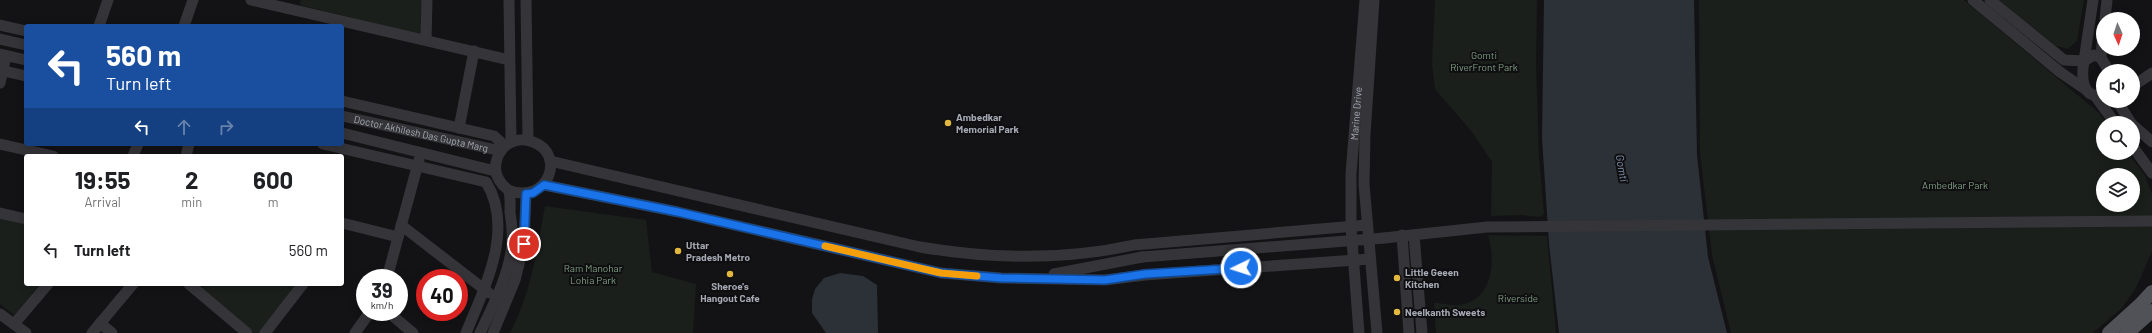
<!DOCTYPE html>
<html lang="en">
<head>
<meta charset="utf-8">
<style>
	:root { --surface:#fff; --page:#f6f6f6; --text:#202124; --muted:#757577 }
	body { margin:0; font-family:Barlow,sans-serif; background:var(--page); color:var(--text); height:100vh; display:flex; flex-direction:column; font-size:15px; white-space:nowrap }
	* { box-sizing:border-box; margin:0 }
	p { font-size:13px; color:var(--muted) }
	.icon { flex:none; width:22px; height:22px; fill:none; stroke:currentColor; stroke-width:2; stroke-linecap:round; stroke-linejoin:round }
	.map { position:relative; flex:1; overflow:hidden }
	.details { position:absolute; left:24px; top:154px; width:320px; height:132px; display:flex; flex-direction:column; background:var(--surface); border-radius:4px; box-shadow:0 2px 10px #0003 }
	.details>* { flex:none }
	.hud { position:absolute; left:24px; top:24px; width:320px; height:122px; border-radius:4px; box-shadow:0 2px 10px #0003; background:#1a4fa0; color:#fff; overflow:hidden }
	.needle { width:26px; rotate:177deg }
	.buttons { position:absolute; left:2096px; top:12px; display:grid; gap:8px }
	.buttons a { display:grid; place-items:center; width:44px; height:44px; border-radius:50%; background:var(--surface); box-shadow:0 2px 10px #0003; font-size:20px }
	.speed { position:absolute; left:356px; top:269px; display:flex; gap:8px; font-size:20px; font-weight:700; text-align:center }
	.speed>* { display:grid; place-content:center; width:52px; height:52px; border-radius:50%; background:var(--surface); box-shadow:0 2px 10px #0003; line-height:1 }
	.speed small { font-size:10px; font-weight:400 }
	.speed .limit { border:6px solid #d22; background:#fff; color:#111 }
	.pin { position:absolute; display:grid; place-items:center; width:34px; height:34px; color:#fff; margin:-17px; border:2px solid #fff; border-radius:50%; box-shadow:0 1px 4px #0007 }
	.me { position:absolute; width:44px; margin:-22px; rotate:266deg; stroke-linejoin:round; filter:drop-shadow(0 0 3px #0008) }
	.turn { display:flex; align-items:center; gap:14px; height:84px; padding:0 16px; font-size:18px }
	.turn .icon { width:52px; height:52px; stroke-width:2.5 }
	.turn b { display:block; font-size:28px; line-height:34px }
	.lanes { display:flex; align-items:center; height:38px; padding:0 16px; background:#0003; justify-content:center; gap:20px; direction:ltr }
	.lanes .off { opacity:.35 }
	.eta { display:flex; justify-content:space-evenly; align-items:center; height:68px; text-align:center }
	.eta b { font-size:24px; font-weight:700; line-height:28px }
	ul { padding:0; list-style:none }
	li { display:flex; align-items:center; gap:12px; height:56px; padding:0 16px }
	li div { flex:1 }
	li b { display:block; font-size:15px }
	li em { font-style:normal }
	.map>svg:first-child { display:block }
</style>
</head>
<body>
<div class="map">
<svg width="2152" height="333" viewBox="0 0 2152 333">
	<rect width="100%" height="100%" fill="#131315"/>
	<g fill="#1a1f1b" fill-rule="evenodd">
		<path d="M301,0H423L422,35L300,5Z"/>
		<path d="M1435,0H1537L1536,63L1539,158L1544,214L1540,217L1522,215L1491,216L1492,162L1472,132L1435,89L1432,64Z"/>
		<path d="M1699,0H1964L2099,113L2106,123H2103V153H2128L2145,176L2152,194V251L2137,286L2122,308L2093,333H1731L1712,255L1700,153ZM2103,175H2133V205H2103Z"/>
		<path d="M1999,0H2084L2077,41L2068,49L2056,46Z"/>
		<path d="M545,206L646,220L652,272L696,284L693,333H510C531,292 537,251 545,206Z"/>
		<path d="M0,217L26,223V284H40L14,315L0,304Z"/>
		<path d="M1488,235L1547,236L1556,333H1436L1434,303C1442,303 1451,306 1459,305C1493,301 1496,261 1488,235Z"/>
		<path d="M206,284H298L260,333H254L201,290Z"/>
	</g>
	<g fill="#2b3137">
		<path d="M1544,0H1694L1697,155L1708,257L1727,333H1559L1549,244L1542,138Z"/>
		<path d="M840,273L863,276L877,285L878,333H826L812,313V299L815,289L824,278Z"/>
	</g>
	<g fill="none" stroke-linecap="round" stroke-linejoin="round">
		<g stroke="#353539" stroke-width="11">
			<path d="M251,0L509,60"/>
			<path d="M509,0L511,142"/>
			<path d="M526,0L528,140"/>
			<path d="M1374,0L1365,135L1364,184L1377,333"/>
			<path d="M1973,0L2060,72L2085,89"/>
			<path d="M1990,0L2064,60L2084,61L2093,0"/>
			<path d="M2105,19L2107,0"/>
			<path d="M0,25L26,31"/>
			<path d="M99,26L108,0"/>
			<path d="M184,26L193,0"/>
			<path d="M0,39L26,45"/>
			<path d="M426,40L427,0"/>
			<path d="M0,54L26,60"/>
			<path d="M2101,58L2103,30"/>
			<path d="M0,70L26,76"/>
			<path d="M0,83L6,56"/>
			<path d="M2133,86L2152,73"/>
			<path d="M2103,95C2082,100 2081,77 2084,61L2094,55L2101,58L2109,71"/>
			<path d="M2096,97L2115,123"/>
			<path d="M342,101L494,136L505,146"/>
			<path d="M2117,101L2131,123"/>
			<path id="s1" d="M342,116L501,151"/>
			<path d="M2133,125L2152,142"/>
			<path d="M459,128L474,51"/>
			<path d="M342,133L495,171"/>
			<path d="M0,144L53,156"/>
			<path d="M323,144L486,182C515,229 485,286 466,333"/>
			<path d="M2133,147L2152,173"/>
			<path d="M133,156L138,144"/>
			<path d="M186,156L189,144"/>
			<path d="M550,161L920,247C990,259 1065,260 1134,245L1367,225"/>
			<path d="M544,185L678,212L941,273L1001,278L1105,280L1145,275L1370,259"/>
			<path d="M0,213L26,219"/>
			<path d="M342,223L398,237"/>
			<path d="M401,225L489,293"/>
			<path d="M1402,235L1409,333"/>
			<path d="M1414,235L1422,333"/>
			<path d="M1384,238L1487,227L2152,221"/>
			<path d="M1054,274L1142,257"/>
			<path d="M387,278L419,160"/>
			<path d="M189,284L247,333"/>
			<path d="M388,312L413,333"/>
			<path d="M0,314L26,333"/>
			<path d="M100,323L112,333"/>
			<path d="M14,324L48,284"/>
			<path d="M92,333L133,284"/>
			<path d="M265,333L303,284"/>
			<path d="M355,333L370,312"/>
			<path d="M480,333C493,306 512,269 512,239C513,230 511,221 510,212C510,206 511,195 508,190C507,188 503,186 502,184C496,177 494,168 497,159C501,143 519,136 533,142C567,154 548,206 508,190"/>
			<path d="M493,333L515,280L524,244L526,194"/>
			<path id="s2" d="M1359,333L1351,227V174L1365,0"/>
		</g>
		<g stroke="#515258" stroke-width="14">
			<path d="M2109,333L2141,304L2152,292"/>
			<path d="M2127,333L2152,311"/>
		</g>
		<path stroke="#353539" stroke-width="11" d="M1142,257L1384,238"/>
	</g>
	<g fill="none" stroke-linecap="round" stroke-linejoin="round">
		<g stroke="#114b97" stroke-width="10">
			<path id="route" d="M524,244L526,194L533,193L544,185L678,212L941,273L1001,278L1105,280L1145,274L1241,268"/>
		</g>
		<use href="#route" stroke="#1a73e8" stroke-width="7"/>
		<path stroke="#f59e0b" stroke-width="7" d="M825,246L941,273L977,276"/>
	</g>
	<g fill="#e2b93e" stroke="#0f0e10" stroke-width="1.5">
		<circle cx="948" cy="123" r="4"/>
		<circle cx="678" cy="251" r="4"/>
		<circle cx="730" cy="274" r="4"/>
		<circle cx="1397" cy="278" r="4"/>
		<circle cx="1397" cy="312" r="4"/>
	</g>
	<g text-anchor="middle" stroke-width="4" stroke-linejoin="round" paint-order="stroke">
		<g font-size="10" fill="#7f9e83" stroke="#0f0e10">
			<text x="1484" y="59">Gomti<tspan x="1484" dy="12">RiverFront Park</tspan></text>
			<text x="1955" y="189">Ambedkar Park</text>
			<text x="593" y="272">Ram Manohar<tspan x="593" dy="12">Lohia Park</tspan></text>
			<text x="1518" y="302">Riverside</text>
		</g>
		<g font-size="10" fill="#a6a9b4" stroke="#0f0e10">
			<text dy="4" stroke="none"><textPath href="#s2" startOffset="220">Marine Drive</textPath></text>
			<text dy="4" stroke="none"><textPath href="#s1" startOffset="81">Doctor Akhilesh Das Gupta Marg</textPath></text>
		</g>
		<g font-size="10" font-weight="bold" fill="#a6a9b4" stroke="#0f0e10" text-anchor="start">
			<text x="956" y="121">Ambedkar<tspan x="956" dy="12">Memorial Park</tspan></text>
			<text x="686" y="249">Uttar<tspan x="686" dy="12">Pradesh Metro</tspan></text>
			<text x="1405" y="276">Little Geeen<tspan x="1405" dy="12">Kitchen</tspan></text>
			<text x="730" y="290" text-anchor="middle">Sheroe's<tspan x="730" dy="12">Hangout Cafe</tspan></text>
			<text x="1405" y="316">Neelkanth Sweets</text>
		</g>
		<g font-size="11" font-style="italic" fill="#8094ad" stroke="#0f0e10">
			<text transform="translate(1622 168) rotate(80)" y="4">Gomtī</text>
		</g>
	</g>
</svg>
<div class="buttons">
<a><svg class="needle" viewBox="-14 -14 28 28"><path d="M0-13l5 13h-10z" fill="#e53935"/><path d="M0 13l5-13h-10z" fill="#757577"/></svg></a>
<a><svg class="icon" aria-label="sound" viewBox="0 0 24 24"><path d="M4 9h4l5-4v14l-5-4H4zM17 9q2 3 0 6"/></svg></a>
<a><svg class="icon" aria-label="search" viewBox="0 0 24 24"><circle cx="10" cy="10" r="6"/><path d="M15 15l6 6"/></svg></a>
<a><svg class="icon" aria-label="layers" viewBox="0 0 24 24"><path d="M12 4l9 5-9 5-9-5zM3 14l9 5 9-5"/></svg></a>
</div>
<div class="speed"><div>39<small>km/h</small></div><div class="limit">40</div></div>
<div class="pin" style="left:524px;top:244px;background:#d93025"><svg class="icon" aria-label="arrive" viewBox="0 0 24 24"><path d="M6 21V4h12l-3 4 3 4H6"/></svg></div>
<svg class="me" style="left:1241px;top:268px" viewBox="-20 -20 40 40"><circle r="17" fill="#1a73e8" stroke="#fff" stroke-width="3"/><path d="M0-11L8 9 0 5-8 9z" fill="#fff"/></svg>
<div class="hud">
<div class="turn"><svg class="icon" aria-label="left" viewBox="0 0 24 24"><path d="M17 20v-9H6M10 6l-5 5 5 5"/></svg><div><b>560 m</b>Turn left</div></div>
<div class="lanes"><svg class="icon" aria-label="left" viewBox="0 0 24 24"><path d="M17 20v-9H6M10 6l-5 5 5 5"/></svg><svg class="icon off" aria-label="ahead" viewBox="0 0 24 24"><path d="M12 20V5M6 11l6-6 6 6"/></svg><svg class="icon off" aria-label="right" viewBox="0 0 24 24"><path d="M7 20v-9h11M14 6l5 5-5 5"/></svg></div>
</div>
<section class="details">
<div class="eta">
<div><b>19:55</b><p>Arrival</p></div>
<div><b>2</b><p>min</p></div>
<div><b>600</b><p>m</p></div>
</div>
<ul>
<li><svg class="icon" aria-label="left" viewBox="0 0 24 24"><path d="M17 20v-9H6M10 6l-5 5 5 5"/></svg><div><b>Turn left</b></div><em>560 m</em></li>
</ul>
</section>
</div>
</body>
</html>
